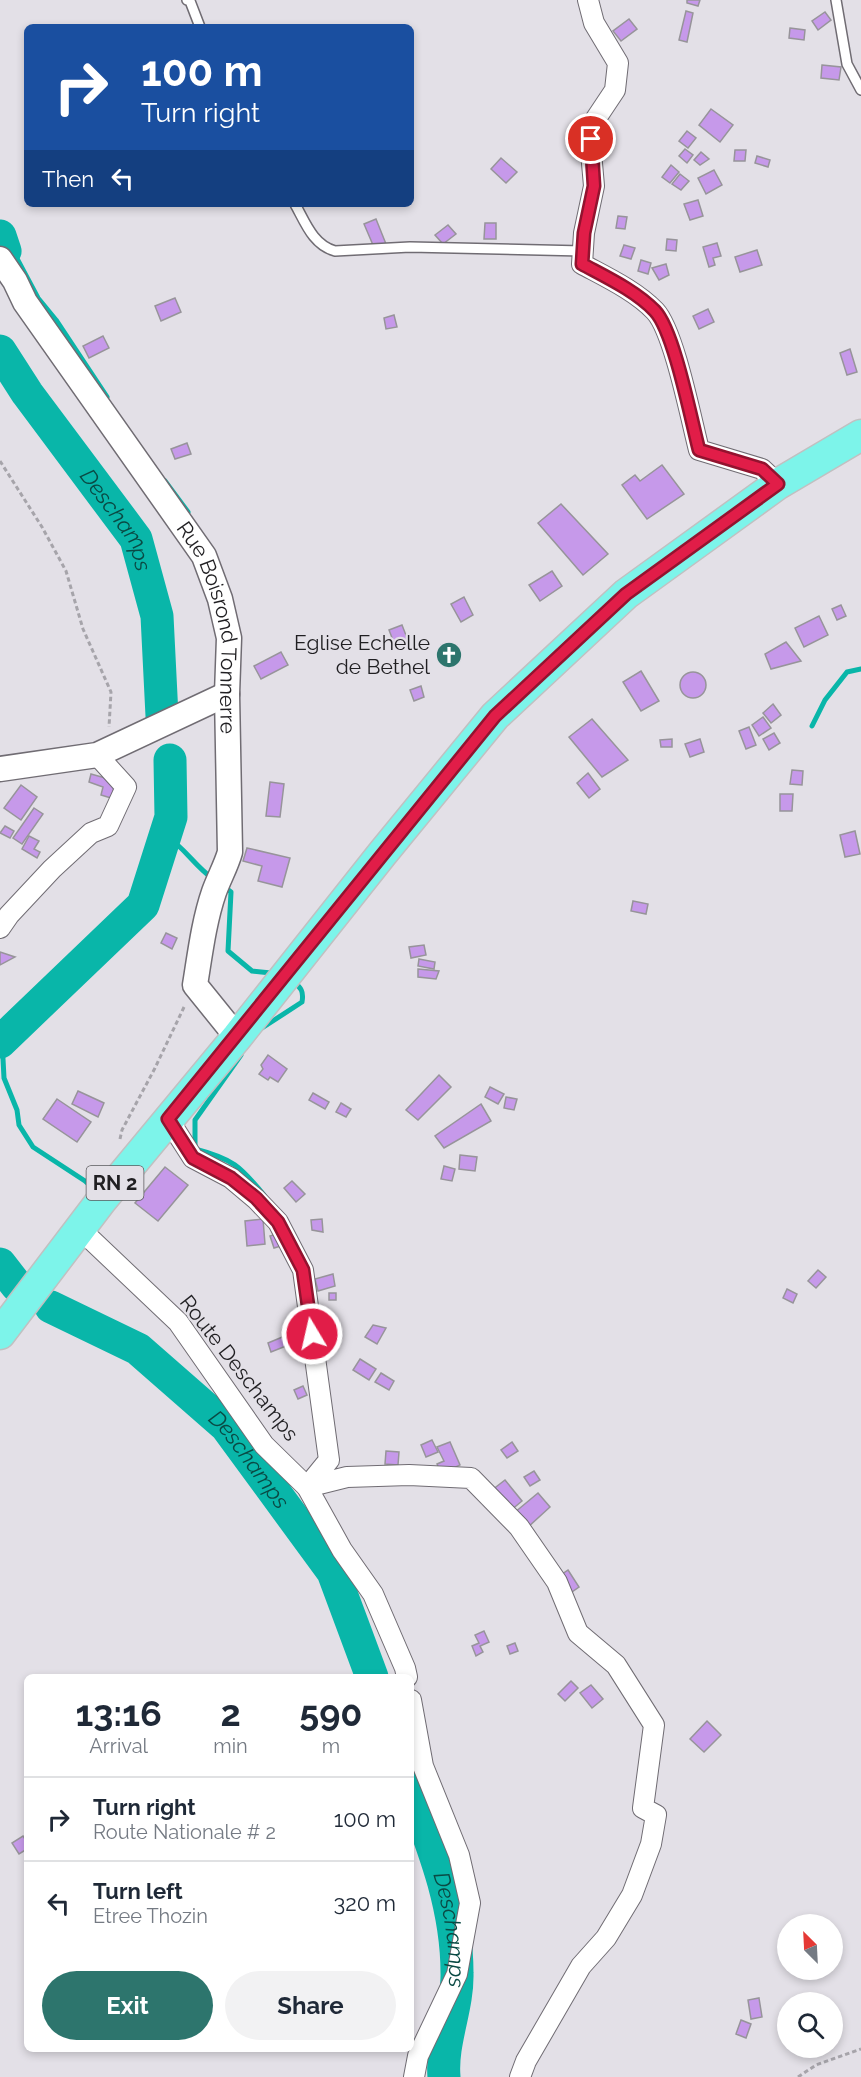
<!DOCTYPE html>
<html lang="en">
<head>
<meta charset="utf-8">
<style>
	:root { --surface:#fff; --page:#f2f2f3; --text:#1f2937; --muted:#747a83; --line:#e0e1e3; --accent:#2d756d }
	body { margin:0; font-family:Raleway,sans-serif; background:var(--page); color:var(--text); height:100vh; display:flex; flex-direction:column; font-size:22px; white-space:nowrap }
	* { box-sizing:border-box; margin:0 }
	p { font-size:20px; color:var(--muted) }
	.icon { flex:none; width:33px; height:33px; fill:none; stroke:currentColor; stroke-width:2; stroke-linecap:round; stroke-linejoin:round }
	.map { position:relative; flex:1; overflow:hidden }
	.sheet { position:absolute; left:24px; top:1674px; width:390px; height:378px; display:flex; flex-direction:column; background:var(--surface); border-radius:9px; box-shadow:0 3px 9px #0003 }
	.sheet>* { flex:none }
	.banner { position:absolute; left:24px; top:24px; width:390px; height:183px; border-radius:9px; box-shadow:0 3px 9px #0003; background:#1a4fa0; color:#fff; overflow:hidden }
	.needle { width:39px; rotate:336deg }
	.fabs { position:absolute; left:777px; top:1914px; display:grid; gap:12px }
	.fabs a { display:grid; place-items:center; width:66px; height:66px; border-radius:50%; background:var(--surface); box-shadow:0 3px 9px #0003; font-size:30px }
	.pin { position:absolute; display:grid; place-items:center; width:51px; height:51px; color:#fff; margin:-26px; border:3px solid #fff; border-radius:50%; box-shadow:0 2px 6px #0007 }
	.me { position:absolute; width:66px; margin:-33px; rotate:351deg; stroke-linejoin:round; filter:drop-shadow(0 0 4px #0008) }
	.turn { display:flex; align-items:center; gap:21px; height:126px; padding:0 18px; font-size:27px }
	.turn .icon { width:78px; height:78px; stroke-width:2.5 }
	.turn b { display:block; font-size:42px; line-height:51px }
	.then { display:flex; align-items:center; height:57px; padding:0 18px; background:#0003; gap:12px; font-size:22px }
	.eta { display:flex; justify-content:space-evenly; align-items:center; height:102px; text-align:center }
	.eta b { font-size:36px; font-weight:700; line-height:42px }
	.primary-button { display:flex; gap:12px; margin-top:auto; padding:12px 18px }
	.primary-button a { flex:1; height:69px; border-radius:36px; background:var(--accent); color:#fff; font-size:24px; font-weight:700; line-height:69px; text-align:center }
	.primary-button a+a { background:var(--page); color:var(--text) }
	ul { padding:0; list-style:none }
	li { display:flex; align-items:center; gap:18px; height:84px; padding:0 18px; border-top:2px solid var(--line) }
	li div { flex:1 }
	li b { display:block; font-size:22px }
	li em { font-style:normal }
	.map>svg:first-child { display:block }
</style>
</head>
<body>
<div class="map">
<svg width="861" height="2077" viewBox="0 0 861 2077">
	<rect width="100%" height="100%" fill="#e3e0e7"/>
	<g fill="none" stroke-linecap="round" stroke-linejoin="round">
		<g stroke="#09b6a9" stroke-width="5">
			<path d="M0,231L13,251L38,298L56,320L107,397"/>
			<path d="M165,481L188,512"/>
			<path d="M812,726L825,700L847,672L861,669"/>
			<path d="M165,835C184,847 195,866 212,878"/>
			<path d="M222,885L231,892L228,951L252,971L271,973"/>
			<path d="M262,1028L302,1002C304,991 301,988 293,981"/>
			<path d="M2,1040L4,1078L17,1110L19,1125L33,1147L85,1181L97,1192"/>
			<path d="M241,1055L195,1120V1149C233,1159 240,1166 264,1195"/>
		</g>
		<g stroke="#09b6a9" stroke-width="33">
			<path d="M0,236L5,251L0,258"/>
			<path id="s1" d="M0,351L27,393L136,539L157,616L162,716"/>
			<path d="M0,1042L143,905L171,817L170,760"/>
			<path d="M0,1264L17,1286"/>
			<path id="s2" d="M51,1307L138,1349L226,1426L333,1572L372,1677"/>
			<path id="s3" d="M411,1788C434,1849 457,1907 457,1973C458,2008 441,2042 444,2077"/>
		</g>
	</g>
	<g fill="#c699ea" stroke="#97949a" stroke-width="1.5">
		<path d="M687,0H700L698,6L687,3Z"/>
		<path d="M686,11L693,13L687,42L679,40Z"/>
		<path d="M825,12L831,20L818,30L812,21Z"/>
		<path d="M629,19L637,29L621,41L613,31Z"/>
		<path d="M790,28L805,30L804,40L789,38Z"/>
		<path d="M822,65L841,67L839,80L821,78Z"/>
		<path d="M711,109L733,125L720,142L699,125Z"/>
		<path d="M687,131L696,138L688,148L679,141Z"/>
		<path d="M685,149L693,155L687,163L679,156Z"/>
		<path d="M735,150H746L745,161H734Z"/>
		<path d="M701,152L709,159L700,165L694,160Z"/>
		<path d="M757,156L770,160L768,167L755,163Z"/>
		<path d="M501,158L517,172L506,183L491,169Z"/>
		<path d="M671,165L679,172L670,183L662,177Z"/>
		<path d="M714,170L722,185L706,194L698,178Z"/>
		<path d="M680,174L689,181L681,190L672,184Z"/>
		<path d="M698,200L703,216L690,220L684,204Z"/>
		<path d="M618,216L627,217L625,229L616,228Z"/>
		<path d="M376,219L386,244L376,252L364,224Z"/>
		<path d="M485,223H496V239H484Z"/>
		<path d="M448,225L456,234L443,244L435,235Z"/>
		<path d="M667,239L677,240L676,251L666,250Z"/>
		<path d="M717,243L721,256L713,258L715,265L709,267L703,247Z"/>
		<path d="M624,245L635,248L631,259L620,256Z"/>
		<path d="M757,250L762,265L740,272L735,257Z"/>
		<path d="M641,260L651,263L648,274L638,271Z"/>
		<path d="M666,264L669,275L659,280L652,268Z"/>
		<path d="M175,298L181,312L161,321L155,306Z"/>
		<path d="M708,309L714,322L699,329L693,316Z"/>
		<path d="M394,315L397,327L386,329L384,318Z"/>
		<path d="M103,336L109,348L89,358L83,346Z"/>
		<path d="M850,349L857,372L847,375L840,353Z"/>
		<path d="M187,443L191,454L175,459L171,449Z"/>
		<path d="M662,465L684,494L647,519L622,485L635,475L640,481Z"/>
		<path d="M561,504L608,554L583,575L538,523Z"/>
		<path d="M552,571L562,586L540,601L529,585Z"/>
		<path d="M464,597L473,615L461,622L451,604Z"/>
		<path d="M841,605L846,616L837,620L832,609Z"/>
		<path d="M819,616L828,635L804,647L795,628Z"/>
		<path d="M402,625L409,643L396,648L389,630Z"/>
		<path d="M786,642L801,661L771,669L765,654Z"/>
		<path d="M281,652L288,665L261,679L254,666Z"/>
		<path d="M641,671L659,701L641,711L623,682Z"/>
		<circle cx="693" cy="685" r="13"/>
		<path d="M421,686L424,697L414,701L410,690Z"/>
		<path d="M773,704L781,715L771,723L763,713Z"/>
		<path d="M763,717L771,728L759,736L752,725Z"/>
		<path d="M592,719L628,760L602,777L569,737Z"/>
		<path d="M749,727L756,745L746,749L739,731Z"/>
		<path d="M774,733L780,743L769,750L763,739Z"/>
		<path d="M672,739V747H661L660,740Z"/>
		<path d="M700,739L704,752L690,757L685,744Z"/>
		<path d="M792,770L803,771L802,785L790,784Z"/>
		<path d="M588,773L600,789L589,798L577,783Z"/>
		<path d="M91,774L116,781L111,798L101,795L103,787L89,782Z"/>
		<path d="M270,782L284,784L280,817L266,816Z"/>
		<path d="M21,785L37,797L21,820L4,808Z"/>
		<path d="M780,794H793L792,811H780Z"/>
		<path d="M34,808L43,814L22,844L13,838Z"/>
		<path d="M5,826L14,831L10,838L0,833Z"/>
		<path d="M855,831L860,854L845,857L840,835Z"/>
		<path d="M29,836L39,841L34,849L40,852L37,858L22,849Z"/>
		<path d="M247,848L290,858L282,887L258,881L262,866L243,861Z"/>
		<path d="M633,901L648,904L646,914L631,911Z"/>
		<path d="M166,933L177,938L172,949L161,943Z"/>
		<path d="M424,945L426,955L411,958L409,947Z"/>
		<path d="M0,952L15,957L0,965Z"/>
		<path d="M419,959L435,962L434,969L418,966Z"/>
		<path d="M418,969L439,971L436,979L418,977Z"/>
		<path d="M268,1055L287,1069L278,1082L270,1077L268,1080L259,1074L263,1069L261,1065Z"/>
		<path d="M439,1075L451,1087L418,1120L406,1110Z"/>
		<path d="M490,1087L504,1094L498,1104L485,1097Z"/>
		<path d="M78,1091L104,1103L98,1117L72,1104Z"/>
		<path d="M313,1093L329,1102L325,1109L309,1100Z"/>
		<path d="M506,1097L517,1099L514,1110L504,1108Z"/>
		<path d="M57,1099L91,1122L77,1142L43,1119Z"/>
		<path d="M341,1103L351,1109L346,1117L336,1112Z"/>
		<path d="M481,1104L491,1121L444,1148L435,1136Z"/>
		<path d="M460,1155L477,1157L475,1171L459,1169Z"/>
		<path d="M444,1166L455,1169L452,1181L441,1179Z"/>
		<path d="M165,1167L188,1185L158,1221L135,1203Z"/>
		<path d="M292,1181L305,1194L296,1202L284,1188Z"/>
		<path d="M263,1219L265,1244L247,1246L245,1221Z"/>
		<path d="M322,1219L323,1232L312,1230L311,1220Z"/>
		<path d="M277,1234L281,1246L274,1248L270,1236Z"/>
		<path d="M818,1270L826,1277L816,1288L808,1281Z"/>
		<path d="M333,1274L335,1286L318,1291L315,1279Z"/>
		<path d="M787,1289L797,1294L793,1303L783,1298Z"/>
		<rect x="329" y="1293" width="7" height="7"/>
		<path d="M373,1325L386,1328L377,1344L365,1337Z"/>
		<path d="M292,1333L296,1342L271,1352L268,1343Z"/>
		<path d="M360,1359L376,1369L369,1380L353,1370Z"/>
		<path d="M381,1373L394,1381L389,1390L375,1382Z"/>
		<path d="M303,1386L307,1395L298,1399L294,1390Z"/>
		<path d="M432,1440L438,1452L426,1457L421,1445Z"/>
		<path d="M450,1442L460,1465L441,1474L437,1464L444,1461L437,1447Z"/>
		<path d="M512,1442L518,1451L507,1458L501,1450Z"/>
		<path d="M386,1451L399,1452L398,1465L385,1464Z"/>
		<path d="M534,1471L540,1480L530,1486L524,1477Z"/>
		<path d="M505,1480L522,1501L510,1511L492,1490Z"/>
		<path d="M538,1493L550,1507L527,1528L514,1513Z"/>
		<path d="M568,1570L579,1587L569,1594L558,1577Z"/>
		<path d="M484,1631L489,1642L480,1646L483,1652L476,1656L472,1646L479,1643L475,1635Z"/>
		<path d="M515,1643L518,1651L510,1654L507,1646Z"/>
		<path d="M571,1681L578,1688L565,1701L558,1694Z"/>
		<path d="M591,1685L603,1699L592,1708L580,1693Z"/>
		<path d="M707,1721L721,1735L704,1752L690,1739Z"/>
		<path d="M23,1836L27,1842V1849L19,1854L12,1843Z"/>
		<path d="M759,1998L762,2017L751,2019L748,2000Z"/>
		<path d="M741,2020L751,2024L746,2038L736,2034Z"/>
	</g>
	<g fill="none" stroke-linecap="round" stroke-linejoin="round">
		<g stroke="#706c73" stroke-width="12">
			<g id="service">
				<path d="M187,0L190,1L200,27"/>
				<path d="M836,0L847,64L861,90"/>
				<path d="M295,204C305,222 313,245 335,251L410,247L583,251"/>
			</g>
		</g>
		<g stroke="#706c73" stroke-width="22">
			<g id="minor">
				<path d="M588,0L594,23L618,63L615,90L589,129L594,186L584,233L582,264C606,277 636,291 655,311C674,331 691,419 699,450L762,469L778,484"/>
				<path d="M0,928L9,915L52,869L91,833L108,826L126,787L97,755"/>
				<path d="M168,1119L193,1158L231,1178L256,1199L278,1222L303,1270L329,1460L307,1487L347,1477L409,1475L471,1478L519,1527L557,1582L578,1633L616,1665L654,1725L643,1808L656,1815L651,1844L632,1895L606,1938L581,1966L526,2061L520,2077"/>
				<path d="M80,1229L178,1322L264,1445L307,1487L342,1550L373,1594L405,1668L407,1677"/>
				<path d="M411,1700L423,1766L459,1855L470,1903L457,1974L418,2056L414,2077"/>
			</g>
		</g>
		<g stroke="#706c73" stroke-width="27">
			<g id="tertiary">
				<path id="s4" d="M0,259L15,281L25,302L204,556L220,599L229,638L227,694L230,852C226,866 219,878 214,892C204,921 200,954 195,985L237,1037"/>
				<path d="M0,769L97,755L227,694"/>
			</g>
		</g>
		<g stroke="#c1c0c1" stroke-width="33">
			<path id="primary" d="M0,1334L101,1201L237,1037L382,854L495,716L626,594L778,484L861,435"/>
		</g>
		<g stroke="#a6a4aa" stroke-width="3" stroke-dasharray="4.5 3" stroke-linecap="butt">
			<path d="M0,461L42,527L66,571L83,629L111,692L109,727"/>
			<path d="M120,1139L122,1130L155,1068L185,1005"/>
			<path d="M798,2077L816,2065L861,2049"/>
		</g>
		<use href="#service" stroke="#fff" stroke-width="9"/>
		<use href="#minor" stroke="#fff" stroke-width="20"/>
		<use href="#tertiary" stroke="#fff" stroke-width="24"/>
		<use href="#primary" stroke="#7df4ea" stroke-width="30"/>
	</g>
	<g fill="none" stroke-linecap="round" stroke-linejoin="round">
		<g stroke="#92132f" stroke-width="15">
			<path id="route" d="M312,1334L303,1270L278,1222L256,1198L231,1178L193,1158L168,1119L495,716L626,594L778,484L762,469L699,450C691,419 674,331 655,311C636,291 606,277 582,264L584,233L594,186L591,139"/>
		</g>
		<use href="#route" stroke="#e11d48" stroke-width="10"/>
	</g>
	<defs>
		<g id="church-disc" transform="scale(1.35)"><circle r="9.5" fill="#2d756d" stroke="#e3e0e7"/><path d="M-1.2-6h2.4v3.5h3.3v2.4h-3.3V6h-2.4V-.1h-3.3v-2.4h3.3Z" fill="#fff"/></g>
	</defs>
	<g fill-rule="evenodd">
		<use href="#church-disc" x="449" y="655"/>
	</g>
	<g text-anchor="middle" stroke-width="4.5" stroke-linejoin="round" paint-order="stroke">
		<rect fill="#e3e0e7" stroke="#5a595d" stroke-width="1.5" x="86.5" y="1166" width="57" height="34" rx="4.5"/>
		<g font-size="20" font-weight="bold" fill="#201f22">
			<text x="115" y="1190">RN 2</text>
		</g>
		<g font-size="21" fill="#201f22" stroke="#e3e0e7">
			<text dy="7" stroke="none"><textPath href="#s4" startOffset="432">Rue Boisrond Tonnerre</textPath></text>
			<text transform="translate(239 1368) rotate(52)" y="7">Route Deschamps</text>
		</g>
		<g font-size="21" fill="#201f22" stroke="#e3e0e7" text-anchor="end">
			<text x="430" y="650">Eglise Echelle<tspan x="430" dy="24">de Bethel</tspan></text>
		</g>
		<g font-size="22" font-style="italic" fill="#0a4a44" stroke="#e3e0e7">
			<text dy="8" stroke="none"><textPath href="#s1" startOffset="206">Deschamps</textPath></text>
			<text dy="8" stroke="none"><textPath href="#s2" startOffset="254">Deschamps</textPath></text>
			<text dy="8" stroke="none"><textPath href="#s3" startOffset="148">Deschamps</textPath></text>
		</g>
	</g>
</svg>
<div class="fabs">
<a><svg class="needle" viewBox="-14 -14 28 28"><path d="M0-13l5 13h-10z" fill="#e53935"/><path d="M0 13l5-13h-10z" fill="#747a83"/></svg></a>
<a><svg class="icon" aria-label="search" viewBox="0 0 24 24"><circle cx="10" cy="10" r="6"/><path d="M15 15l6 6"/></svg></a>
</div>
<div class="pin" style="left:591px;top:139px;background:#d93025"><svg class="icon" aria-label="arrive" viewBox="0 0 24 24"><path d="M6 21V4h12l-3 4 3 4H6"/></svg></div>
<svg class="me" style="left:312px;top:1334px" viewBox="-20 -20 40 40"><circle r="17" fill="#e11d48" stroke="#fff" stroke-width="3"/><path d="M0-11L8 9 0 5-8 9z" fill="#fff"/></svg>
<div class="banner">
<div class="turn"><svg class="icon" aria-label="right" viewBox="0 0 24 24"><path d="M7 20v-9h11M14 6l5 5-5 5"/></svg><div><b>100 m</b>Turn right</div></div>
<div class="then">Then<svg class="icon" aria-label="left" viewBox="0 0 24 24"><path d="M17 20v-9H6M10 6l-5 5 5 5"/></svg></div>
</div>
<section class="sheet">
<div class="eta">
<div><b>13:16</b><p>Arrival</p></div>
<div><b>2</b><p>min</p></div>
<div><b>590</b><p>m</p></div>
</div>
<ul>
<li><svg class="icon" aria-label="right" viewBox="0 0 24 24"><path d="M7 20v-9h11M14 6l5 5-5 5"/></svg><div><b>Turn right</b><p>Route Nationale # 2</p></div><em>100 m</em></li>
<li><svg class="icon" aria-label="left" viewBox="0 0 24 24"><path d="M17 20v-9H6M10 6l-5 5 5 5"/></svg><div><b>Turn left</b><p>Etree Thozin</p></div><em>320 m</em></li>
</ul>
<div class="primary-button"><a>Exit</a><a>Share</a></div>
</section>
</div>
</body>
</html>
